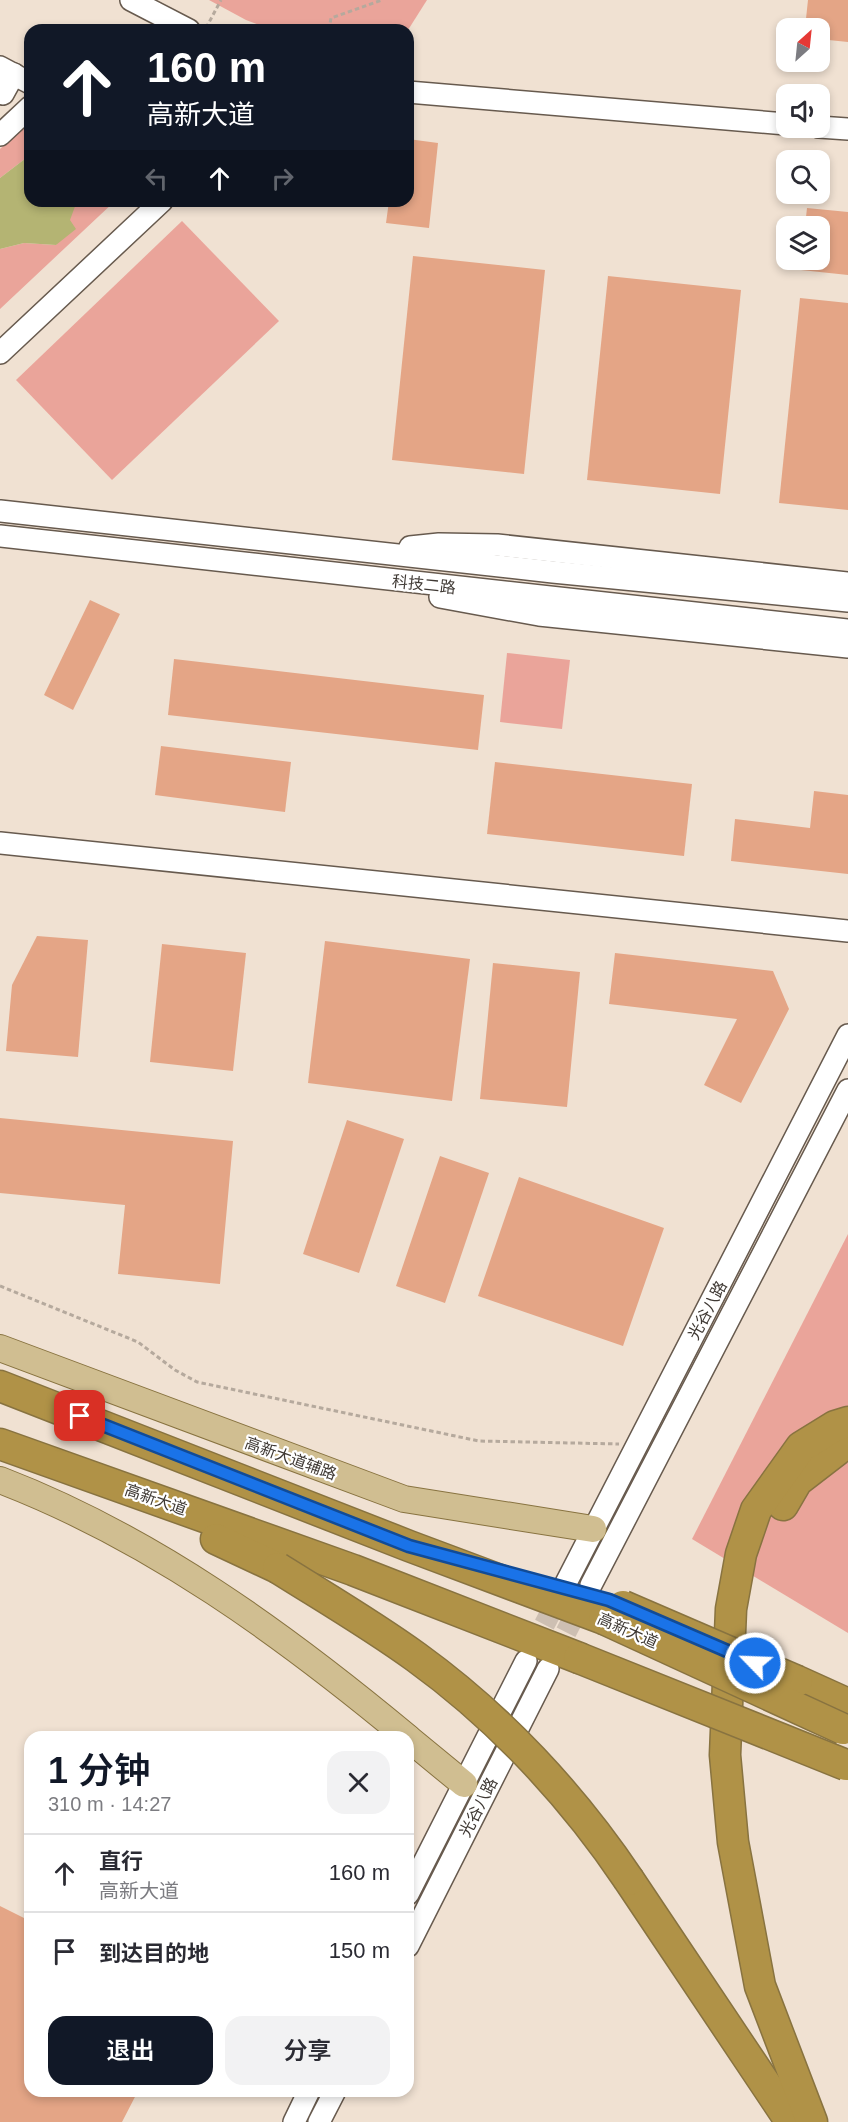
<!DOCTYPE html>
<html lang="zh">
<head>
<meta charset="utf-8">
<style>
	:root { --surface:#fff; --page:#f2f2f3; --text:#2b2b33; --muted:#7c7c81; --line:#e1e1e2; --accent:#111827 }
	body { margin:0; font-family:Arial,"Noto Sans SC",sans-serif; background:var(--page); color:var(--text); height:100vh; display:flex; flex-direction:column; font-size:22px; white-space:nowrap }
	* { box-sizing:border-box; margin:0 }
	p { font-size:20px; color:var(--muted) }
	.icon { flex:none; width:33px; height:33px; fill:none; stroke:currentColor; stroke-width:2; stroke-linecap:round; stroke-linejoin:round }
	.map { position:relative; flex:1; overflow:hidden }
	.drawer { position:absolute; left:24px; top:1731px; width:390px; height:366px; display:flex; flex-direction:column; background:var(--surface); border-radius:18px; box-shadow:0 3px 9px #0003 }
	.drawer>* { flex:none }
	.banner { position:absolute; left:24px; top:24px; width:390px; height:183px; border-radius:18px; box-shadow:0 3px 9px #0003; background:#111827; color:#fff; overflow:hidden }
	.needle { width:39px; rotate:27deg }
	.fabs { position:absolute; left:776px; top:18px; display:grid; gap:12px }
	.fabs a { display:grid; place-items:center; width:54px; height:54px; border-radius:12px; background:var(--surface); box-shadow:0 3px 9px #0003; font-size:30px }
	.pin { position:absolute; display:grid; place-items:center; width:51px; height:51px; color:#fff; margin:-26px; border-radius:12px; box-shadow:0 3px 9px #0006 }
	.me { position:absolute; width:66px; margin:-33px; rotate:294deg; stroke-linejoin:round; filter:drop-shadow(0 0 4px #0008) }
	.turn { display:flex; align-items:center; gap:21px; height:126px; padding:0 24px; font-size:27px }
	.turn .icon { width:78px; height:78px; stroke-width:2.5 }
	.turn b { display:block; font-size:42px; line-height:51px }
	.lanes { display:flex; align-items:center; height:57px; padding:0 24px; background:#0003; justify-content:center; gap:30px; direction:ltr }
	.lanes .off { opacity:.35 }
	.round { display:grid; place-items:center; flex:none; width:63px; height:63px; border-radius:18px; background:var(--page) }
	.summary { display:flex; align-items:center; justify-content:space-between; height:102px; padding:0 24px }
	h1 { font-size:36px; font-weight:600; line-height:45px; color:var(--accent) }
	.cta { display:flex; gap:12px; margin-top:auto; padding:12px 24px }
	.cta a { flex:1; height:69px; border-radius:18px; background:var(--accent); color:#fff; font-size:24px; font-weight:600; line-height:69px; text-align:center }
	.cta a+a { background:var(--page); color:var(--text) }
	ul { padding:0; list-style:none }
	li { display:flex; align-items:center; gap:18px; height:78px; padding:0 24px; border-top:2px solid var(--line) }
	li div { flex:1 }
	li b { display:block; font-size:22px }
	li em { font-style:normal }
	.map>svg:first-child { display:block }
</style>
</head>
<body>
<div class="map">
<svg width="848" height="2122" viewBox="0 0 848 2122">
	<rect width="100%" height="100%" fill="#f0e1d2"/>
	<g fill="#eaa49a">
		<path d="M209,0H427L408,30H273L246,20Z"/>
		<path d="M30,120V155L0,178V149Z"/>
		<path d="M77,201H115L0,309V249L24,243L56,245Z"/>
		<path d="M182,221L279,321L112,480L16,380Z"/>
		<path d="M507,653L570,660L562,729L500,722Z"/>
		<path d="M848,1234V1633L692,1539Z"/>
	</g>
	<path fill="#b4b473" d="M30,155V201H77L70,220L76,229L56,245L24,243L0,249V178Z"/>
	<g fill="#e4a586">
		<path d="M808,0H848V42L819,39V28H805Z"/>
		<path d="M408,139L438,143L429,228L386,223L389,201H408Z"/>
		<path d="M807,208L848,212V275L782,268V260H819V226H805Z"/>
		<path d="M413,256L545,270L524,474L392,460Z"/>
		<path d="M608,276L741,290L720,494L587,480Z"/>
		<path d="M800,298L848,303V510L779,503Z"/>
		<path d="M90,600L120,614L73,710L44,695Z"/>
		<path d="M174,659L484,695L478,750L168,715Z"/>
		<path d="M161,746L291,762L285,812L155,795Z"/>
		<path d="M495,762L692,784L684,856L487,834Z"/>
		<path d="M814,791L848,795V874L731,861L735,819L810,828Z"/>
		<path d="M37,936L88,940L78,1057L6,1051L12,985Z"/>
		<path d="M325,941L470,959L452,1101L308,1083Z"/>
		<path d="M162,944L246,953L233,1071L150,1062Z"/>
		<path d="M615,953L773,971L789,1009L741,1103L704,1085L737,1019L609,1004Z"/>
		<path d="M493,963L580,972L567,1107L480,1099Z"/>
		<path d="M0,1118L233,1141L220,1284L118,1274L125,1205L0,1193Z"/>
		<path d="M347,1120L404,1139L359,1273L303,1254Z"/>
		<path d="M440,1156L489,1173L445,1303L396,1286Z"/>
		<path d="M519,1177L664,1228L623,1346L478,1296Z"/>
		<path d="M0,1906L30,1921V2091H138L122,2122H0Z"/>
	</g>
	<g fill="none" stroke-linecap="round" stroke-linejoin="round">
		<g stroke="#cdbfb2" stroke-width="21" stroke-dasharray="21 10" stroke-linecap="butt">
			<path d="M530,1652L563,1589"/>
			<path d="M552,1660L584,1597"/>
		</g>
		<g stroke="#675a4e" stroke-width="24">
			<g id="minor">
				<path d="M131,0L189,30"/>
				<path d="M0,67L30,83"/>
				<path d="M408,92L786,124"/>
				<path d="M3,94L14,74"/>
				<path d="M819,127L848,129"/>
				<path d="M0,135L30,107"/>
				<path d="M0,353L162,201"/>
				<path d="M0,511L553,572L848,601"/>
				<path d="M0,536L848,630"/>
				<path d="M410,547L439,544L497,545L848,583"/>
				<path d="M440,597L539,615L848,647"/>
				<path d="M0,843L848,931"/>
				<path d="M566,1583L848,1035"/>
				<path d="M591,1585L848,1090"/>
				<path d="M408,1894L526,1661"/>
				<path d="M408,1946L548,1669"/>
				<path d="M294,2122L309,2091"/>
				<path d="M319,2122L335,2091"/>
			</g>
		</g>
		<g stroke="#887340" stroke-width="28">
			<g id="major">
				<path d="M0,1348L404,1499L593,1529"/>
				<path d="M0,1480C151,1538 283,1634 407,1737"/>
				<path d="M408,1738L464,1784"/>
			</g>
		</g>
		<g stroke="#887340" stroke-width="33">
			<g id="highway">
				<path d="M0,1386L409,1546L604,1619"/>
				<path d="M0,1444L353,1570L579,1658"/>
				<path d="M783,1505L797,1481L841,1447L848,1445"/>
				<path d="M216,1539L278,1568"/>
				<path d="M797,1681L848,1704"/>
				<path d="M629,1880L791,2122"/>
				<path d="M812,2122L760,1986L733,1842L725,1755L731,1609L741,1554L756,1510L801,1447L835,1426L848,1422"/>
			</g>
		</g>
		<g stroke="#b5a99d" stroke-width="3" stroke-dasharray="4.5 3" stroke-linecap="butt">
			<path d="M206,28L221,0"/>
			<path d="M329,30L331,18L382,0"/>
			<path d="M0,1286L138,1342L175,1370L197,1382L479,1441L619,1444"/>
		</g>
		<use href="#minor" stroke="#fff" stroke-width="21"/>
		<use href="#major" stroke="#d0be91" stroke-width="26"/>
		<use href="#highway" stroke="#b09247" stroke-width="30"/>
		<g stroke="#887340" stroke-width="33" stroke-linecap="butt">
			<g id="highway-bridge">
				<path d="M278,1568C324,1597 372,1625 416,1657C499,1717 572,1795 629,1880"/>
				<path d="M623,1606L797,1681"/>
				<path d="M604,1619L843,1729"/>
				<path d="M579,1658L846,1765"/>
			</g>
		</g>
		<use href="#highway-bridge" stroke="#b09247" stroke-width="30"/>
	</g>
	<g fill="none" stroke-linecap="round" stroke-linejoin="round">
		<g stroke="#114b97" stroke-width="15">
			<path id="route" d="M80,1416L409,1546L609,1600L755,1663"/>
		</g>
		<use href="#route" stroke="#1a73e8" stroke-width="10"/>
	</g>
	<g text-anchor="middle" stroke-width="4.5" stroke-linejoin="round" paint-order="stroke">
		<g font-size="16" fill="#3f3934" stroke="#fff">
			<text transform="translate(424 584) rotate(6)" y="6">科技二路</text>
			<text transform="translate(707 1310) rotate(-62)" y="6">光谷八路</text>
			<text transform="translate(291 1458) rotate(20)" y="6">高新大道辅路</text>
			<text transform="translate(156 1499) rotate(19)" y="6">高新大道</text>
			<text transform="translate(628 1630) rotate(24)" y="6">高新大道</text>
			<text transform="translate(478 1807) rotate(-63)" y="6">光谷八路</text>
		</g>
	</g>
</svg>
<div class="fabs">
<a><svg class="needle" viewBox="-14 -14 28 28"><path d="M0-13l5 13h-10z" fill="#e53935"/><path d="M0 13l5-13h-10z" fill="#7c7c81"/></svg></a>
<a><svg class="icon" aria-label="sound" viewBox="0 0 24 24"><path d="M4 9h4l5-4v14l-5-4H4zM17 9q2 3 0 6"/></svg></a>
<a><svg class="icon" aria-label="search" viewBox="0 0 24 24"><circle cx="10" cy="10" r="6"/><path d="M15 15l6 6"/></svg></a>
<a><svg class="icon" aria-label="layers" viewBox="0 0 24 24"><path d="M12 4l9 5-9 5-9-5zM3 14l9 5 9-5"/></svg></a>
</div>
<div class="pin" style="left:80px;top:1416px;background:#d93025"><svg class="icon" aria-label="arrive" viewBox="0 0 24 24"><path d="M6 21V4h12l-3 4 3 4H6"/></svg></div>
<svg class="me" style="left:755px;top:1663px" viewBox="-20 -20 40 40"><circle r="17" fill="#1a73e8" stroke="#fff" stroke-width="3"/><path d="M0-11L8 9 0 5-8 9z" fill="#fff"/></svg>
<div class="banner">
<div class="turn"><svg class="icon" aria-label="ahead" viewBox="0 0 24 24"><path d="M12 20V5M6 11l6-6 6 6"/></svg><div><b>160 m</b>高新大道</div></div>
<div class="lanes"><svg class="icon off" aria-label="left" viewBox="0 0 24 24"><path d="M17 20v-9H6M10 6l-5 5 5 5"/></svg><svg class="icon" aria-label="ahead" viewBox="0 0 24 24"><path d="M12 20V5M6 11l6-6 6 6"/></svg><svg class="icon off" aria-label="right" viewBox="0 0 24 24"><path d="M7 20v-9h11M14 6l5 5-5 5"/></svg></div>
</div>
<section class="drawer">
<div class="summary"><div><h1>1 分钟</h1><p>310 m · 14:27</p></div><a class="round"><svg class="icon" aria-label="close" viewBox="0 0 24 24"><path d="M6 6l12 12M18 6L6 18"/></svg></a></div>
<ul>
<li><svg class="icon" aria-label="ahead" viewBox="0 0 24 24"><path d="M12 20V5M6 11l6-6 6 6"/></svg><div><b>直行</b><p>高新大道</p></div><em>160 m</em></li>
<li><svg class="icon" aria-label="arrive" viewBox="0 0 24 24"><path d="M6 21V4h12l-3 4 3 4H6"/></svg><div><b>到达目的地</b></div><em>150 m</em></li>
</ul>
<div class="cta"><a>退出</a><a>分享</a></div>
</section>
</div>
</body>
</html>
